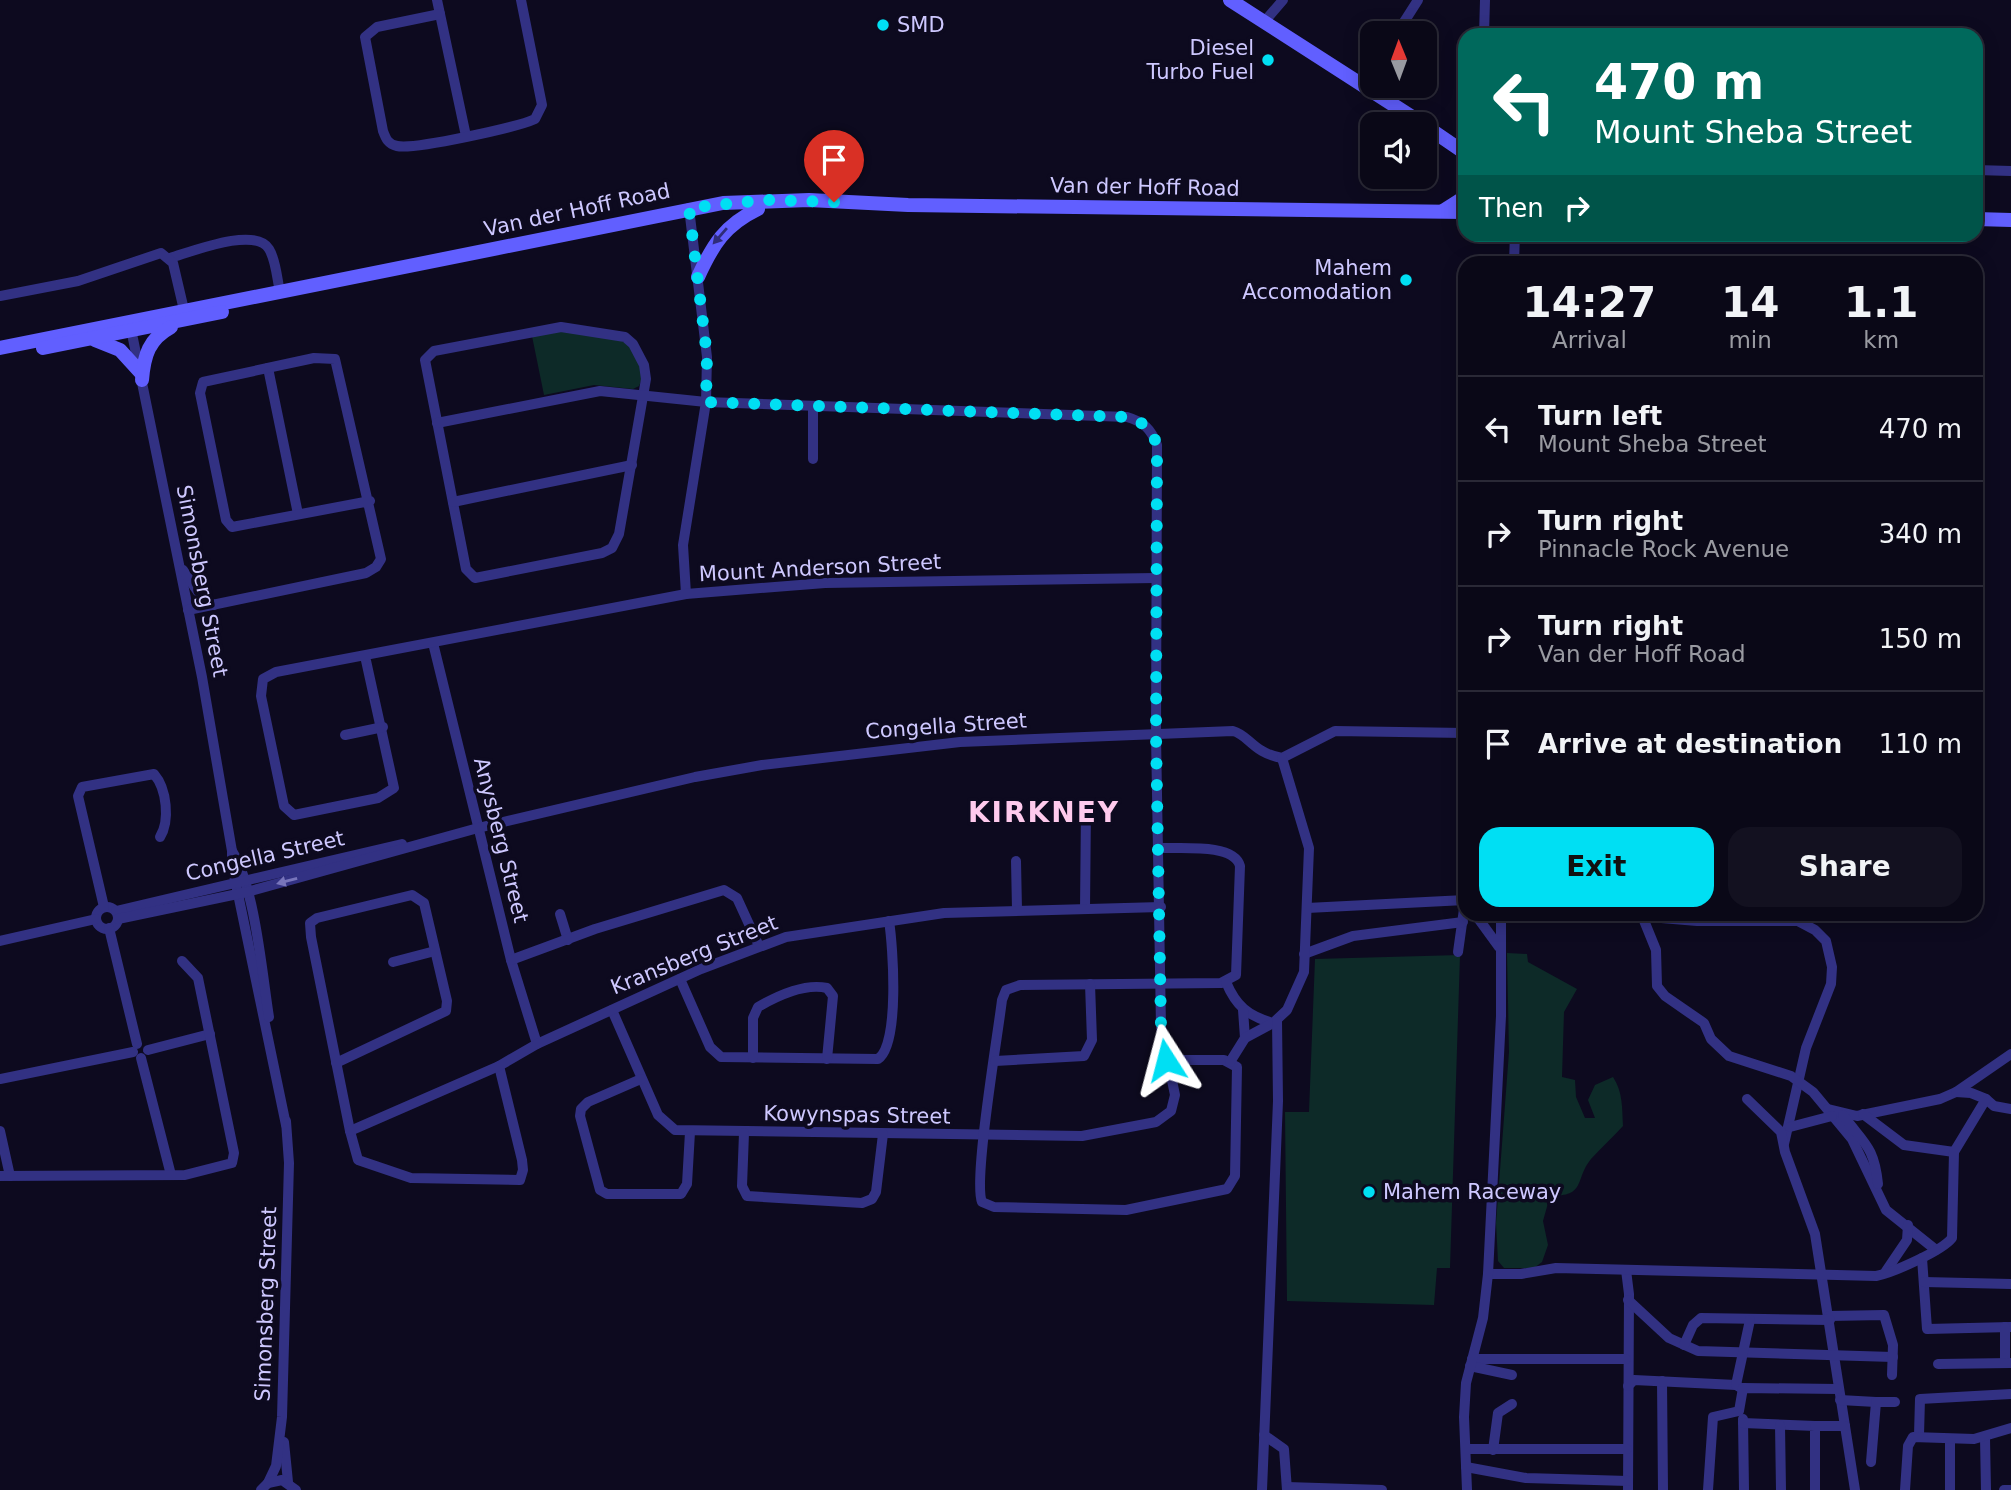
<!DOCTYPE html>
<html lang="en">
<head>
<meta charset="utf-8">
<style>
	:root { --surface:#0a0817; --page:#131120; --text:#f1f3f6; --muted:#999aa1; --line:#2a2936; --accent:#00dff3 }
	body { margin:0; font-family:"DejaVu Sans",sans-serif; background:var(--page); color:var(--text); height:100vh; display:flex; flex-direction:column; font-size:26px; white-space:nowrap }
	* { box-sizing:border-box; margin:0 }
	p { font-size:23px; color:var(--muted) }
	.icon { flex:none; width:38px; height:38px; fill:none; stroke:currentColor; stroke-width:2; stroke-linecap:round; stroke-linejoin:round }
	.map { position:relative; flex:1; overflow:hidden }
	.sheet { position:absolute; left:1458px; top:256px; width:525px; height:665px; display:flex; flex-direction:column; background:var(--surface); border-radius:21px; box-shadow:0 4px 18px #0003,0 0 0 2px var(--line) }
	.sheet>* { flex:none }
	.top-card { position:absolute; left:1458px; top:28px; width:525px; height:214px; border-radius:21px; box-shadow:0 4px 18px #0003,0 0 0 2px var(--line); background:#00695c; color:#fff; overflow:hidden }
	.needle { width:46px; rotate:359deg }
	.buttons { position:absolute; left:1360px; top:21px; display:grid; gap:14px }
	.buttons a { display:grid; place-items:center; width:77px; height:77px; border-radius:14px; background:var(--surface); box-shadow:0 4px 18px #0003,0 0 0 2px var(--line); font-size:35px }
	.pin { position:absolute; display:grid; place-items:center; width:60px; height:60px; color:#fff; margin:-72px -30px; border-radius:50% 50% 50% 0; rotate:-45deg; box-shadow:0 0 7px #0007 }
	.pin .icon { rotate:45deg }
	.me { position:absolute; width:77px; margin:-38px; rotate:351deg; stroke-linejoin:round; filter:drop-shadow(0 0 5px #0008) }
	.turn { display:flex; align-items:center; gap:24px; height:147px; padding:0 21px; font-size:32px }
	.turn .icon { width:91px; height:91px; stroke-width:2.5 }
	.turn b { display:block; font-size:49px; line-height:60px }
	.then { display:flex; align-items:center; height:66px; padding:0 21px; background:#0003; gap:14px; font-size:26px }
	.eta { display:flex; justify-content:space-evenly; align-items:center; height:119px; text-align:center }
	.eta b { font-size:42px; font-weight:700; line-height:49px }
	.cta { display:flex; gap:14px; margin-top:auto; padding:14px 21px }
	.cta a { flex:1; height:80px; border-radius:21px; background:var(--accent); color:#111; font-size:28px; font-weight:700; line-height:80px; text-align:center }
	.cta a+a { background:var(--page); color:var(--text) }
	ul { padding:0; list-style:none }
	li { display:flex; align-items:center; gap:21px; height:105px; padding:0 21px; border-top:2px solid var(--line) }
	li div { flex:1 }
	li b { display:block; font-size:26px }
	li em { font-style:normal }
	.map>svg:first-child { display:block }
</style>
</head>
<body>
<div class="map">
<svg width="2011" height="1490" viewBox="0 0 2011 1490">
	<rect width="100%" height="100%" fill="#0d0a1f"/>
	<g fill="#0d2a28">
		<path d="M552,330L596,333L628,343C635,356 647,372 639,386L633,389L594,385L544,395L532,336Z"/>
		<path d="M1507,953L1527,954L1528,962L1577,989L1564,1012L1562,1077L1575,1080L1576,1097L1585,1118H1595L1588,1100L1595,1085L1613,1077C1623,1092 1622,1108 1623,1126C1613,1137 1601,1148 1591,1159C1574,1180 1587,1196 1550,1196L1543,1221L1548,1245L1542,1262L1534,1268H1504L1498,1261L1496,1223L1509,1052Z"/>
		<path d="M1460,955L1450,1268H1437L1434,1305L1287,1301L1285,1112H1309L1315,959Z"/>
	</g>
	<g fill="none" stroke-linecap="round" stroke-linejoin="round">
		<g stroke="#323183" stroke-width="10">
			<path d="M437,0L466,136"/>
			<path d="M440,14L377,27L365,37L383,131C386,139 388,144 397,146C414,150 518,127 535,119L542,105L521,0"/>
			<path d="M1264,22L1283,0"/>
			<path d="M1397,33L1418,0"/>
			<path d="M1484,35L1485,0"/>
			<path d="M1363,86L1372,71"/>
			<path d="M1976,170L2011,171"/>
			<path d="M170,258C191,252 255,226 269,249C276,260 277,279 280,292"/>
			<path d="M1514,262L1515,234"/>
			<path d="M0,296L78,281L161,253L173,263L184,310"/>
			<path d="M130,324L202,677L232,851V865L286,1125"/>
			<path d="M561,327L625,337L633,344L644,365L646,379L619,534L612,548L602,553L475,578L466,569L425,360L434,351Z"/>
			<path d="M268,368L298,514"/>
			<path d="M437,423L600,391L706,402L1127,417C1144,422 1151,429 1157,445L1156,735L1161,1027L1175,1095L1171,1111L1156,1122L1082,1136L675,1130L658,1115L612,1010"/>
			<path d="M813,459V406"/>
			<path d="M453,502L632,465"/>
			<path d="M183,570L202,598L214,605"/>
			<path d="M686,594L683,545L706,402L707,357L689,208"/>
			<path d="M188,610L366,573L376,567L381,559L335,359L314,358L203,382L200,393L226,520L232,527L370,501"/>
			<path d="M433,643L511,960L537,1044"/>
			<path d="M365,656L394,788L378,798L294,815L284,806L261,696L263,679L276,672L686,594L825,583L1156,578"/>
			<path d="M345,735L383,727"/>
			<path d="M1159,848C1180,849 1234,843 1240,866L1236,975L1221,983L1020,985L1006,990L1002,1000C998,1034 973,1181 982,1202L994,1207L1126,1210L1227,1189L1235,1176L1237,1067L1224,1060H1166"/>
			<path d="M232,851C255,887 262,973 269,1017"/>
			<path d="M1016,861L1017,910"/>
			<circle cx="107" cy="918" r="11"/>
			<path d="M104,907L78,796L82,787L154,774C167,789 170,821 160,837"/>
			<path d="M1307,908L1465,900"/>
			<path d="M1085,909L1086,807"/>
			<path d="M116,911L402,844"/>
			<path d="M560,914L568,940"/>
			<path d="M1475,914L1499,947"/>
			<path d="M1614,914L1697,921H1798L1815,930L1826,941L1832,967L1831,984L1806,1048L1784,1144"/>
			<path d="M1643,918L1656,950L1657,986L1665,996L1704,1023L1711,1039L1729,1056L1791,1076L1813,1092L1852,1139L1886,1210L1936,1250"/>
			<path d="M118,919L247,892L478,828L695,777L762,765L960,742L1233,731C1249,735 1253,753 1282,758L1335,731L1465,733"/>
			<path d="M109,928L137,1044"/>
			<path d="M0,941L96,919"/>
			<path d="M1458,952L1465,902"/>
			<path d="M1304,954L1353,936L1463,922"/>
			<path d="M511,960L595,929L724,890L737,898L759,946"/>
			<path d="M393,962L435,951"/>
			<path d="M680,979L710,1047L721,1057L878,1059C900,1045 893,946 889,921"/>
			<path d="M1226,982C1236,1006 1248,1016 1273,1023"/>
			<path d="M1243,1010L1245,1038"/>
			<path d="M148,1050L210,1034"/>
			<path d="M141,1058L171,1175"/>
			<path d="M753,1058V1018L758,1007C777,996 805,983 827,988L833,996L827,1059"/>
			<path d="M995,1061L1084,1056L1092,1040L1090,984"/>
			<path d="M1230,1062L1245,1038L1273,1023L1287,1010L1304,972L1309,848L1282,758"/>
			<path d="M336,1063L446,1011L447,1001L424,903L412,895L317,918L310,923L311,937L350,1131L358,1160L411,1178L520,1180L523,1170L522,1160L499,1066"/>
			<path d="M0,1079L133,1052"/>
			<path d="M641,1079L588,1102L581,1109L580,1116L600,1190L607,1194H681L687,1184L690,1132"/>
			<path d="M1747,1099L1781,1132L1785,1152L1815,1234L1855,1490"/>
			<path d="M1986,1099L1994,1106L2011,1109"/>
			<path d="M1828,1109L1857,1116L1940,1099L1956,1092"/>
			<path d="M1863,1114L1904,1145L1954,1152"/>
			<path d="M1843,1115C1863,1143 1874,1145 1878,1184"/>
			<path d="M1790,1127L1832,1116"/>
			<path d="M0,1131L10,1176"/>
			<path d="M350,1131L499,1066L537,1044L701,969L786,937L944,913L1161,907"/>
			<path d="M744,1133L742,1186L747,1196L862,1203L872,1199L876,1192L883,1134"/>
			<path d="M0,1176L185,1175L232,1163L234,1153L198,978L182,961"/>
			<path d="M1922,1258L1927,1329L2011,1327"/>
			<path d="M1626,1270L1629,1294L1628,1490"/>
			<path d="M1886,1271L1907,1240L1908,1225"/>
			<path d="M1488,1274H1521L1556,1268L1876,1276C1892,1273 1942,1251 1952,1238L1954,1152L1986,1099L1971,1093L1956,1092L2011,1054"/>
			<path d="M1924,1282L2011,1284"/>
			<path d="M1628,1300L1669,1338L1698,1351L1893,1357"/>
			<path d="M1829,1316L1884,1315L1893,1345L1892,1375"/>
			<path d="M2005,1327V1363"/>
			<path d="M1684,1345L1693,1325L1701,1318L1830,1320"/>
			<path d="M1472,1359H1626"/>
			<path d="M1938,1364L2011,1363"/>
			<path d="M1470,1366L1512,1375"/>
			<path d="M1662,1381L1663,1490"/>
			<path d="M1628,1386L1634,1380L1736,1385"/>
			<path d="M1741,1388L1736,1385L1750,1320"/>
			<path d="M1840,1400L1876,1402L1871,1462"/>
			<path d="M1876,1402H1895"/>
			<path d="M1743,1419L1744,1490"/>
			<path d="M1743,1423L1815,1426V1490"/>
			<path d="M1780,1425L1781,1490"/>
			<path d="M1815,1426H1845"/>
			<path d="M1264,1435L1284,1449L1287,1490"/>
			<path d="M1919,1435L1920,1399L2011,1394"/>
			<path d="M1985,1438L1986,1490"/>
			<path d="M1950,1439V1490"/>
			<path d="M284,1442L288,1482"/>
			<path d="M1466,1449H1627"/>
			<path d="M1493,1450L1498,1413L1512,1404"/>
			<path d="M1466,1467L1526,1478L1628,1481"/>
			<path d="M268,1483L276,1466L282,1417L289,1163L286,1121"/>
			<path d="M1287,1487L1382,1490"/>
			<path d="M261,1490L268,1483L282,1480L296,1490"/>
			<path d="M1262,1490L1278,1101L1277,1020"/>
			<path d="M1467,1490L1464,1417L1466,1383L1483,1318L1488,1274L1501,1016V914"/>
			<path d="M1708,1490L1713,1417L1739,1411L1743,1388L1838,1389"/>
			<path d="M1905,1490L1908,1446L1913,1437L1974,1439L2011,1428"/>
			<path d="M2004,1490H2011"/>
		</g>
		<g stroke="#615fff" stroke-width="14">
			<path d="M1230,0L1423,124"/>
			<path d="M1424,125L1465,153"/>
			<path d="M1443,211L1465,197"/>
			<path d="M1976,219L2011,220"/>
			<path d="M698,277C713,244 725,225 758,209"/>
			<path d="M95,340L120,350L141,373"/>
			<path d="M0,348L723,203L809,200L908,205L1465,212"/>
			<path d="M43,348L222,312"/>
			<path d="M142,380C144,355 149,339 171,327"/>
		</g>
	</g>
	<defs><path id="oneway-solid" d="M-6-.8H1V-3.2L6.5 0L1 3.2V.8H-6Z" transform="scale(1.75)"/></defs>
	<use fill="#2f2c79" href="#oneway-solid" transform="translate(720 236) rotate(131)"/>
	<use fill="#7875bb" href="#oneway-solid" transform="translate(287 881) rotate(165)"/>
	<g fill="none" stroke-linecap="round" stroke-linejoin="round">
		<path stroke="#00dff3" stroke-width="12" stroke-dasharray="0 21.6" d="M834,202L765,200L689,208L707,356L706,402L1127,417C1144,422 1151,429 1157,445L1156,735L1161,1027L1166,1060"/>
	</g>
	<g fill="#00dff3" stroke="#0d0a1f" stroke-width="2.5">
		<circle cx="883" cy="25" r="7"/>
		<circle cx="1268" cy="60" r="7"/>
		<circle cx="1406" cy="280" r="7"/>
		<circle cx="1369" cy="1192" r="7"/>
	</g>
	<g text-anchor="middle" stroke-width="7" stroke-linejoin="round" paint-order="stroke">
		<g font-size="21" fill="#cec8ff" stroke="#0d0a1f" text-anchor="start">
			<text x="897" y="32">SMD</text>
			<text x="1254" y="55" text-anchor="end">Diesel<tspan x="1254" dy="24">Turbo Fuel</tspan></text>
			<text x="1392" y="275" text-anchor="end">Mahem<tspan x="1392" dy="24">Accomodation</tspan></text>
			<text x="1383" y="1199">Mahem Raceway</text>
		</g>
		<g font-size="21" fill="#cec8ff" stroke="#0d0a1f">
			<text transform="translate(1145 187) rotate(1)" y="7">Van der Hoff Road</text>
			<text transform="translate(577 210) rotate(-12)" y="7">Van der Hoff Road</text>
			<text transform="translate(820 568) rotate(-3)" y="7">Mount Anderson Street</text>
			<text transform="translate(202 581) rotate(79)" y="7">Simonsberg Street</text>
			<text transform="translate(946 726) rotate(-4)" y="7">Congella Street</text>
			<text transform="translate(501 840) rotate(76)" y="7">Anysberg Street</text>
			<text transform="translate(265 856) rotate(-13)" y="7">Congella Street</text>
			<text transform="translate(694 955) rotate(-22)" y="7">Kransberg Street</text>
			<text transform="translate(857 1115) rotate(1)" y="7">Kowynspas Street</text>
			<text transform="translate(266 1304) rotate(-88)" y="7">Simonsberg Street</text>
		</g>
		<g font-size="28" font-weight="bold" letter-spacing="2" fill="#ffcaed" stroke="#0d0a1f">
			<text x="1044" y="822">KIRKNEY</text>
		</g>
	</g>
</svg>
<div class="buttons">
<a><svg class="needle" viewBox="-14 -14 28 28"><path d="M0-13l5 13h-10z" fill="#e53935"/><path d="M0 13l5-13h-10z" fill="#999aa1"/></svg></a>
<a><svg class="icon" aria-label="sound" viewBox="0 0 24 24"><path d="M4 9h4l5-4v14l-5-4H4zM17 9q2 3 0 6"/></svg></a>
</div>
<div class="pin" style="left:834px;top:202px;background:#d93025"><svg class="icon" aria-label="arrive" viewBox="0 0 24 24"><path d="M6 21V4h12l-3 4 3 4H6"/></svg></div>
<svg class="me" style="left:1166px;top:1060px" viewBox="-20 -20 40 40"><path d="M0-17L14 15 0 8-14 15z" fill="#00dff3" stroke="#fff" stroke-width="4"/></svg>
<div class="top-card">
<div class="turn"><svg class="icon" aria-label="left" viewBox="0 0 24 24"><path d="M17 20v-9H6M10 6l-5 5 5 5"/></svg><div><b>470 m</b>Mount Sheba Street</div></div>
<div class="then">Then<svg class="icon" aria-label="right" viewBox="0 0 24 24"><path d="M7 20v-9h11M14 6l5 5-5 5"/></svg></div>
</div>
<section class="sheet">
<div class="eta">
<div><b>14:27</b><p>Arrival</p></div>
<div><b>14</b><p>min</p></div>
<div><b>1.1</b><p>km</p></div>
</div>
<ul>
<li><svg class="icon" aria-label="left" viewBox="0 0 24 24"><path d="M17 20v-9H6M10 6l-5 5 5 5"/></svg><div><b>Turn left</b><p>Mount Sheba Street</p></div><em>470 m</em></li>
<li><svg class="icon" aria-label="right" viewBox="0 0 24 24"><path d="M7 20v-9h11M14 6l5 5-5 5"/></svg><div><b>Turn right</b><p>Pinnacle Rock Avenue</p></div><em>340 m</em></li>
<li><svg class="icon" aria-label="right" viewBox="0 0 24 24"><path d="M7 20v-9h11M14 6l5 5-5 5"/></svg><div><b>Turn right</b><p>Van der Hoff Road</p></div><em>150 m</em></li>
<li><svg class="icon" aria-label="arrive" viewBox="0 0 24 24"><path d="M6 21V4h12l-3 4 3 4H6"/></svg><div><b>Arrive at destination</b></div><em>110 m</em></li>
</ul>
<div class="cta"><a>Exit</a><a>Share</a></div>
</section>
</div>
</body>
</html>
